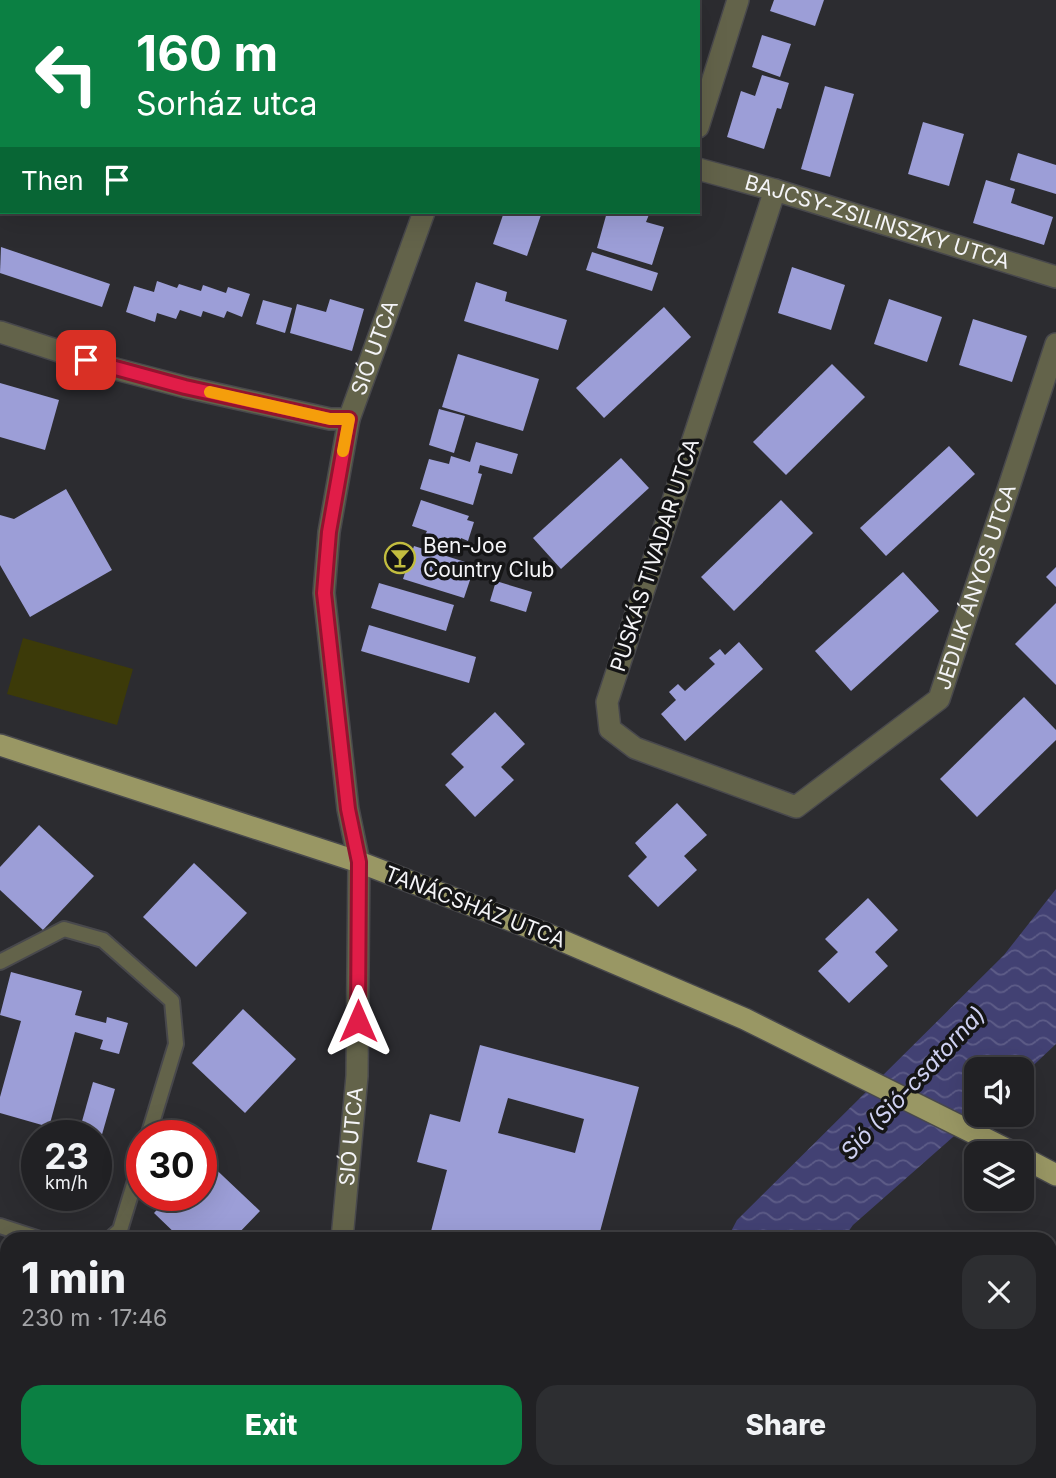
<!DOCTYPE html>
<html lang="en">
<head>
<meta charset="utf-8">
<style>
	:root { --surface:#212124; --page:#2d2e31; --text:#f1f3f6; --muted:#a2a3a6; --line:#3e3e41; --accent:#0b8043 }
	body { margin:0; font-family:Inter,sans-serif; background:var(--page); color:var(--text); height:100vh; display:flex; flex-direction:column; font-size:26px; white-space:nowrap }
	* { box-sizing:border-box; margin:0 }
	p { font-size:23px; color:var(--muted) }
	.icon { flex:none; width:38px; height:38px; fill:none; stroke:currentColor; stroke-width:2; stroke-linecap:round; stroke-linejoin:round }
	.map { position:relative; flex:1; overflow:hidden }
	.side { position:absolute; left:0px; top:1232px; width:1057px; height:247px; display:flex; flex-direction:column; background:var(--surface); border-radius:21px 21px 0 0; box-shadow:0 7px 28px #0002,0 0 0 2px var(--line) }
	.side>* { flex:none }
	.banner { position:absolute; left:0px; top:0px; width:700px; height:214px; box-shadow:0 7px 28px #0002,0 0 0 2px var(--line); background:#0b8043; color:#fff; overflow:hidden }
	.controls { position:absolute; left:964px; top:1057px; display:grid; gap:14px }
	.controls a { display:grid; place-items:center; width:70px; height:70px; border-radius:14px; background:var(--surface); box-shadow:0 7px 28px #0002,0 0 0 2px var(--line); font-size:35px }
	.speed { position:absolute; left:21px; top:1120px; display:flex; gap:14px; font-size:35px; font-weight:700; text-align:center }
	.speed>* { display:grid; place-content:center; width:91px; height:91px; border-radius:50%; background:var(--surface); box-shadow:0 7px 28px #0002,0 0 0 2px var(--line); line-height:1 }
	.speed small { font-size:18px; font-weight:400 }
	.speed .limit { border:10px solid #d22; background:#fff; color:#111 }
	.pin { position:absolute; display:grid; place-items:center; width:60px; height:60px; color:#fff; margin:-30px; border-radius:14px; box-shadow:0 4px 10px #0006 }
	.me { position:absolute; width:77px; margin:-38px; rotate:0deg; stroke-linejoin:round; filter:drop-shadow(0 0 5px #0008) }
	.turn { display:flex; align-items:center; gap:24px; height:147px; padding:0 21px; font-size:32px }
	.turn .icon { width:91px; height:91px; stroke-width:2.5 }
	.turn b { display:block; font-size:49px; line-height:60px }
	.then { display:flex; align-items:center; height:66px; padding:0 21px; background:#0003; gap:14px; font-size:26px }
	.round { display:grid; place-items:center; flex:none; width:74px; height:74px; border-radius:21px; background:var(--page) }
	.head { display:flex; align-items:center; justify-content:space-between; height:119px; padding:0 21px }
	h1 { font-size:42px; font-weight:800; line-height:52px }
	.action { display:flex; gap:14px; margin-top:auto; padding:14px 21px }
	.action a { flex:1; height:80px; border-radius:21px; background:var(--accent); color:#fff; font-size:28px; font-weight:800; line-height:80px; text-align:center }
	.action a+a { background:var(--page); color:var(--text) }
	.map>svg:first-child { display:block }
</style>
</head>
<body>
<div class="map">
<svg width="1056" height="1478" viewBox="0 0 1056 1478">
	<defs>
		<pattern id="water-waves" width="16" height="10" patternUnits="userSpaceOnUse" patternTransform="scale(1.75)"><rect width="16" height="10" fill="#424173"/><path d="M0 5q4-4 8 0t8 0" fill="none" stroke="#5e5d88"/></pattern>
	</defs>
	<rect width="100%" height="100%" fill="#2c2c30"/>
	<path fill="#3c3a09" d="M23,638L133,669L117,725L7,694Z"/>
	<g fill="url(#water-waves)">
		<path d="M1056,889V1044L1022,1076V1069H976V1115H978L853,1225L843,1239H727L737,1220L1004,955Z"/>
		<path d="M616,1472H705L703,1478H614Z"/>
	</g>
	<g fill="#9c9ed7" fill-rule="evenodd">
		<path d="M774,0H824L815,26L770,11Z"/>
		<path d="M762,35L791,44L780,77L752,67Z"/>
		<path d="M762,75L789,83L781,109L777,108L764,149L727,137L741,91L755,96Z"/>
		<path d="M825,86L854,94L830,177L801,169Z"/>
		<path d="M923,122L964,134L949,186L908,174Z"/>
		<path d="M1018,153L1056,165V194L1010,180Z"/>
		<path d="M986,180L1015,189L1011,203L1053,217L1044,245L973,223Z"/>
		<path d="M504,212H542L527,256L493,244Z"/>
		<path d="M607,212L625,215L626,212H650L646,222L664,227L652,265L597,248Z"/>
		<path d="M1,247L110,284L102,307L0,273Z"/>
		<path d="M592,252L658,273L652,291L586,270Z"/>
		<path d="M792,267L845,285L831,330L778,313Z"/>
		<path d="M157,281L177,288L179,284L201,291L203,285L226,293L228,287L250,294L242,317L227,311L224,318L203,311L201,317L180,310L176,319L157,313L155,322L126,312L134,286L154,292Z"/>
		<path d="M476,282L507,292L505,301L567,320L558,350L464,321Z"/>
		<path d="M330,299L364,309L352,351L290,333L297,304L326,312Z"/>
		<path d="M889,299L942,317L927,362L874,344Z"/>
		<path d="M263,300L292,308L285,333L256,324Z"/>
		<path d="M664,307L691,337L604,418L576,388Z"/>
		<path d="M973,319L1027,336L1012,382L959,365Z"/>
		<path d="M458,354L539,379L523,431L442,407Z"/>
		<path d="M832,364L865,397L786,475L753,442Z"/>
		<path d="M0,383L59,400L45,450L0,437Z"/>
		<path d="M439,409L465,416L454,453L429,445Z"/>
		<path d="M476,442L518,454L512,474L480,465L478,473L482,474L473,505L420,489L429,459L449,464L451,456L470,462Z"/>
		<path d="M949,446L975,474L886,556L860,528Z"/>
		<path d="M621,458L649,488L561,569L533,538Z"/>
		<path d="M66,489L112,570L30,617L0,565V515L14,519Z"/>
		<path d="M421,500L469,516L467,520L474,522L468,541L461,538L460,542L444,537L443,540L425,535L427,531L412,526Z"/>
		<path d="M781,500L813,533L734,611L701,577Z"/>
		<path d="M414,546L475,565L464,598L403,579Z"/>
		<path d="M1056,567V587L1046,577Z"/>
		<path d="M903,572L939,611L851,691L815,651Z"/>
		<path d="M496,581L532,592L526,612L490,601Z"/>
		<path d="M379,583L454,605L446,631L371,608Z"/>
		<path d="M1056,603V685L1015,644Z"/>
		<path d="M369,625L476,657L469,683L361,651Z"/>
		<path d="M739,642L763,669L685,741L661,714L676,700L669,692L678,684L685,691L715,664L709,658L720,649L725,655Z"/>
		<path d="M1024,697L1056,730V740L977,817L940,779Z"/>
		<path d="M495,712L525,744L501,767L514,780L475,817L445,785L464,767L451,754Z"/>
		<path d="M677,803L707,835L684,856L697,870L658,907L628,876L647,857L635,843Z"/>
		<path d="M39,825L94,876L43,930L0,890V867Z"/>
		<path d="M194,863L247,913L196,967L143,917Z"/>
		<path d="M868,898L898,930L875,952L888,966L849,1003L818,971L838,952L825,939Z"/>
		<path d="M11,972L82,991L75,1015L106,1023L107,1017L128,1023L119,1054L100,1049L103,1040L75,1032L49,1127L0,1113V1097L21,1021L0,1015Z"/>
		<path d="M243,1009L296,1059L245,1113L192,1063Z"/>
		<path d="M480,1045L639,1087L598,1239H429L447,1170L417,1162L430,1114L460,1122ZM508,1098L584,1119L575,1153L498,1133Z"/>
		<path d="M93,1082L115,1089L101,1138L79,1132Z"/>
		<path d="M205,1159L260,1211L233,1239H181L154,1213L171,1195H201V1163Z"/>
		<rect x="0" y="1374" width="7" height="16"/>
		<path d="M0,1418H7V1472H268V1478H0Z"/>
		<path d="M372,1472H407L406,1478H372Z"/>
	</g>
	<g fill="none" stroke-linecap="round" stroke-linejoin="round">
		<g stroke="#48484c" stroke-width="18">
			<g id="lane">
				<path d="M0,962L64,929L103,940L172,1001L176,1044L148,1136"/>
				<path d="M0,1226L40,1239"/>
				<path d="M110,1239L120,1230L142,1158"/>
			</g>
		</g>
		<g stroke="#48484c" stroke-width="24">
			<g id="street">
				<path d="M159,0L165,2"/>
				<path d="M495,2L496,0"/>
				<path d="M698,127L738,0"/>
				<path id="s1" d="M698,169L775,190L1056,277"/>
				<path id="s2" d="M775,190L607,702L610,729L635,748L796,807L939,699L1056,344"/>
				<path d="M0,332L108,367L185,387L330,419H349"/>
				<path id="s3" d="M342,1239L357,1076L359,862L348,809L324,593L329,532L349,419L424,212"/>
				<path d="M0,1401H7"/>
				<path d="M348,1472L350,1478"/>
			</g>
		</g>
		<g stroke="#48484c" stroke-width="24">
			<g id="primary">
				<path d="M0,745L359,862L549,935L745,1019L1014,1153"/>
				<path d="M1022,1157L1056,1175"/>
			</g>
		</g>
		<use href="#lane" stroke="#63634a" stroke-width="14"/>
		<use href="#street" stroke="#63634a" stroke-width="21"/>
		<use href="#primary" stroke="#999764" stroke-width="21"/>
	</g>
	<g fill="none" stroke-linecap="round" stroke-linejoin="round">
		<g stroke="#92132f" stroke-width="18">
			<path id="route" d="M86,360L185,387L330,419H349L329,532L324,593L348,809L359,862L358,1021"/>
		</g>
		<use href="#route" stroke="#e11d48" stroke-width="12"/>
		<path stroke="#f59e0b" stroke-width="12" d="M210,392L330,419H349L343,451"/>
	</g>
	<defs>
		<g id="bar-ring" transform="scale(1.575)"><circle r="9.5" fill="#151516" stroke="#c2bd3f" stroke-width="1.5"/><path d="M-6-5H6L.8 .8V4.5H3.5V6h-7V4.5H-.8V.8Z" fill="#c2bd3f"/></g>
	</defs>
	<g fill-rule="evenodd">
		<use href="#bar-ring" x="400" y="558"/>
	</g>
	<g text-anchor="middle" stroke-width="7" stroke-linejoin="round" paint-order="stroke">
		<g font-size="21" fill="#f4f4f7" stroke="#151516">
			<text dy="7" stroke="none"><textPath href="#s1" startOffset="187">BAJCSY-ZSILINSZKY UTCA</textPath></text>
			<text dy="7" stroke="none"><textPath href="#s3" startOffset="901">SIÓ UTCA</textPath></text>
			<text transform="translate(655 555) rotate(-72)" y="7">PUSKÁS TIVADAR UTCA</text>
			<text dy="7" stroke="none"><textPath href="#s2" startOffset="1066">JEDLIK ÁNYOS UTCA</textPath></text>
			<text transform="translate(475 907) rotate(21)" y="7">TANÁCSHÁZ UTCA</text>
			<text dy="7" stroke="none"><textPath href="#s3" startOffset="103">SIÓ UTCA</textPath></text>
		</g>
		<g font-size="21" fill="#f4f4f7" stroke="#151516" text-anchor="start">
			<text x="423" y="553">Ben-Joe<tspan x="423" dy="24">Country Club</tspan></text>
		</g>
		<g font-size="23" font-style="italic" fill="#cfd1f2" stroke="#151516">
			<text transform="translate(913 1083) rotate(-47)" y="8">Sió (Sió-csatorna)</text>
		</g>
	</g>
</svg>
<div class="controls">
<a><svg class="icon" aria-label="sound" viewBox="0 0 24 24"><path d="M4 9h4l5-4v14l-5-4H4zM17 9q2 3 0 6"/></svg></a>
<a><svg class="icon" aria-label="layers" viewBox="0 0 24 24"><path d="M12 4l9 5-9 5-9-5zM3 14l9 5 9-5"/></svg></a>
</div>
<div class="speed"><div>23<small>km/h</small></div><div class="limit">30</div></div>
<div class="pin" style="left:86px;top:360px;background:#d93025"><svg class="icon" aria-label="arrive" viewBox="0 0 24 24"><path d="M6 21V4h12l-3 4 3 4H6"/></svg></div>
<svg class="me" style="left:358px;top:1021px" viewBox="-20 -20 40 40"><path d="M0-17L14 15 0 8-14 15z" fill="#e11d48" stroke="#fff" stroke-width="4"/></svg>
<div class="banner">
<div class="turn"><svg class="icon" aria-label="left" viewBox="0 0 24 24"><path d="M17 20v-9H6M10 6l-5 5 5 5"/></svg><div><b>160 m</b>Sorház utca</div></div>
<div class="then">Then<svg class="icon" aria-label="arrive" viewBox="0 0 24 24"><path d="M6 21V4h12l-3 4 3 4H6"/></svg></div>
</div>
<section class="side">
<div class="head"><div><h1>1 min</h1><p>230 m · 17:46</p></div><a class="round"><svg class="icon" aria-label="close" viewBox="0 0 24 24"><path d="M6 6l12 12M18 6L6 18"/></svg></a></div>
<div class="action"><a>Exit</a><a>Share</a></div>
</section>
</div>
</body>
</html>
